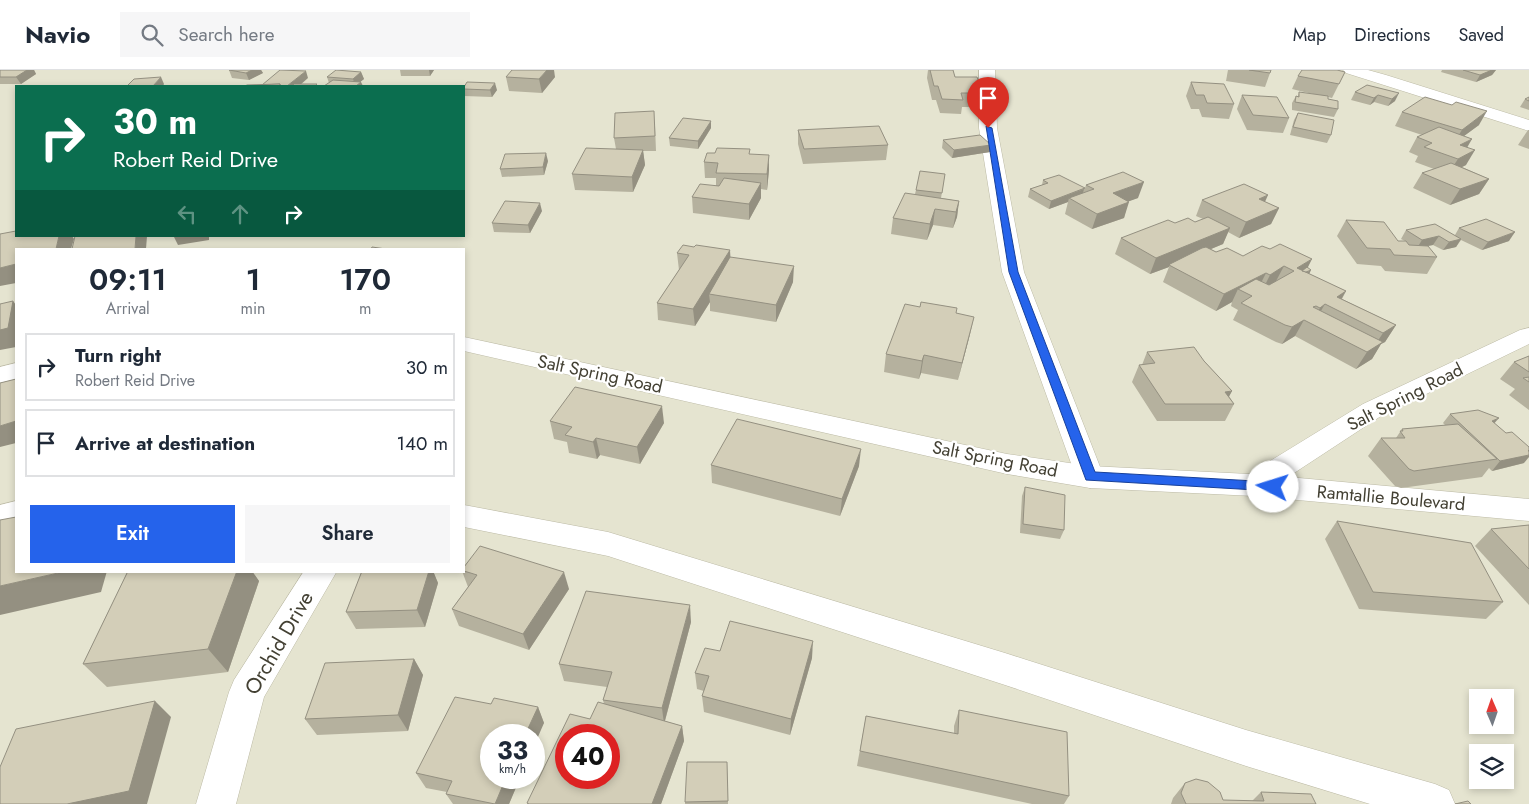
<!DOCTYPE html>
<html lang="en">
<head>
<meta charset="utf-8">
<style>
	:root { --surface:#fff; --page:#f6f6f7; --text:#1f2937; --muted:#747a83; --line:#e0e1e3; --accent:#2563eb }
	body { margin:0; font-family:Jost,sans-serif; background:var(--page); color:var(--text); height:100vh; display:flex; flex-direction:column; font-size:19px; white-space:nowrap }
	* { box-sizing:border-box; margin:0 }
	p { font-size:16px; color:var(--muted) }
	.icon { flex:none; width:28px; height:28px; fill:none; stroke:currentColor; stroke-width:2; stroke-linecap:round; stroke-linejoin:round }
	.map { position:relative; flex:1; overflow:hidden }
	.side { position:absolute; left:15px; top:178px; width:450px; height:325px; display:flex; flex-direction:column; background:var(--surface); border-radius:0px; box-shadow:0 2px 8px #0003 }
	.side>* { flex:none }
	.banner { position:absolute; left:15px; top:15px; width:450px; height:152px; border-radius:0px; box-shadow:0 2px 8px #0003; background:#0b6e4f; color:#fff; overflow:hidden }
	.needle { width:32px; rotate:358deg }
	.tools { position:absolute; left:1469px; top:619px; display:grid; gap:10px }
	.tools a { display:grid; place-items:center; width:45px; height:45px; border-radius:0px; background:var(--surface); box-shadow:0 2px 8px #0003; font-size:25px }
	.speed { position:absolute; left:480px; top:654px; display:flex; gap:10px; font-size:25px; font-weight:700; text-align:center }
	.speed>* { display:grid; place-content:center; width:65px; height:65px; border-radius:50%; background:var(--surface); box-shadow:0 2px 8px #0003; line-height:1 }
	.speed small { font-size:12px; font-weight:400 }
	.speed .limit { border:8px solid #d22; background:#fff; color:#111 }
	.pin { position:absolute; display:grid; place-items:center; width:42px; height:42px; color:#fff; margin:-51px -21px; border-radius:50% 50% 50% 0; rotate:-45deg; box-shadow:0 0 5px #0007 }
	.pin .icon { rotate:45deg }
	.me { position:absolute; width:55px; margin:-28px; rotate:275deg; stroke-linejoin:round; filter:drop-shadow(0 0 4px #0008) }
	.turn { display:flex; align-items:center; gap:18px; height:105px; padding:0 15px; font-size:22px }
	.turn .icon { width:65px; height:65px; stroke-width:2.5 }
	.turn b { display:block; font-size:35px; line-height:42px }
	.lanes { display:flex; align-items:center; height:48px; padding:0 15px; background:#0003; justify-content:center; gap:25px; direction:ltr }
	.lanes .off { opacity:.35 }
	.eta { display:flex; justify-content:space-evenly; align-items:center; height:85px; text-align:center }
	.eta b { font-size:30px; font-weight:600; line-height:35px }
	.primary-button { display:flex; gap:10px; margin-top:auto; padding:10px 15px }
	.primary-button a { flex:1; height:58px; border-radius:0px; background:var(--accent); color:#fff; font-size:20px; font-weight:600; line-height:58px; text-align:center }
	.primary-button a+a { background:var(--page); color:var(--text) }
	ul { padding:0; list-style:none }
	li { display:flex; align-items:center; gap:15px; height:68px; margin:0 10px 8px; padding:0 5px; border:2px solid var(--line); border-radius:0px }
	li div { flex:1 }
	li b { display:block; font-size:19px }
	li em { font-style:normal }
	header { display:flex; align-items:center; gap:30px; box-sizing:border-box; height:70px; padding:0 25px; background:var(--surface); border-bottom:1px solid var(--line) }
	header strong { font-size:24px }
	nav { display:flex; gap:28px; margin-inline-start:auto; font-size:18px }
	.search { width:350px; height:45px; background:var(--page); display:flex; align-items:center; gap:12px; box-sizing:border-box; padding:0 18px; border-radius:0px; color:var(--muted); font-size:19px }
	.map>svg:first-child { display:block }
</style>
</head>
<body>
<header>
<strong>Navio</strong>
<div class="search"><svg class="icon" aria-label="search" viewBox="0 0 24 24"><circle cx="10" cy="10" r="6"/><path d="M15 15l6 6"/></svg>Search here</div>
<nav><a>Map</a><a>Directions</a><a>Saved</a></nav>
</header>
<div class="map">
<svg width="1529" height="734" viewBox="0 0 1529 734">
	<rect width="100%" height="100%" fill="#f1f0e2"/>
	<path fill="#e5e4d0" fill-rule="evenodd" d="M0,0H1529V734H0ZM16,16H464V166H16ZM16,179H464V501H16ZM1478,628H1505V655H1478ZM491,665H534V708H491ZM566,665H609V708H566ZM1478,682H1505V710H1478Z"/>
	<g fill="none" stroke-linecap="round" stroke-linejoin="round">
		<g stroke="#bcbaa5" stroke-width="1">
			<g id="minor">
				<path d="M979,0H995L997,58L1024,202L1104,407L1100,414L1090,418L1080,414L1076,407L1002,202L979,58Z"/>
				<path d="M1343,0H1368L1386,5L1529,50V61L1346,3Z"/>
				<path d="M16,431V453L0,457V435Z"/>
				<path d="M464,435L608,462L1005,583L1246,660L1435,714L1449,720L1455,734H1370L1246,696L1005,615L608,486L464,457Z"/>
				<path d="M304,501H337L264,627L236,734H196L229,622L234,610Z"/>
			</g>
		</g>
		<g stroke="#bcbaa5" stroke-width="1">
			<g id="tertiary">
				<path d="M1529,258V274L1381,346L1288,407L1529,429V451L1254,426L1090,418L1007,404L464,281V267L1007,384L1090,396L1249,404L1363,334L1520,260Z"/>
				<path d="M16,293V309L0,313V297Z"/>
			</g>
		</g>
		<use href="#minor" fill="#fff" fill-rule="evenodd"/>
		<use href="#tertiary" fill="#fff" fill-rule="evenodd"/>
	</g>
	<g fill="#b5b19e">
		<path d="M0,0H34L36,4L21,14H0Z"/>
		<path d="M229,0H261L263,3L249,10L232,8Z"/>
		<path d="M400,0H434L430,6H401Z"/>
		<path d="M928,0H953L955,7L980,15L977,29H975L973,37H962L961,44L940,43L936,30H932L927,8Z"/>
		<path d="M1228,0H1271L1270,3L1265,17L1226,11Z"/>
		<path d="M1442,0H1496L1492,5L1476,12L1441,2Z"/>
		<path d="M361,2L364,9L360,12L329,13L327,7Z"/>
		<path d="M1345,2L1332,28L1328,27V29L1338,39L1334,47L1292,40V33L1296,26H1298L1299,22L1321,26L1292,19L1298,6Z"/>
		<path d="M506,7H555L542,23L509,21Z"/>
		<path d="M1191,12L1234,34L1229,49L1202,47L1199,39H1191L1186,26Z"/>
		<path d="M1367,15L1395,31L1388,36L1374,32L1370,35L1351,30L1355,22Z"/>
		<path d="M464,17L497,20L492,27L464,26Z"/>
		<path d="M1242,25L1289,48L1283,63L1247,60L1237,39Z"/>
		<path d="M1529,27V40L1520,37L1525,29Z"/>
		<path d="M1402,42L1479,55L1464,66L1467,77L1466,95L1462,97L1489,109L1479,124L1450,135L1413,118L1422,103L1434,99L1415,92L1418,86L1409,82L1417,67L1422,65L1395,56Z"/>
		<path d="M1298,43L1331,65L1327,73L1290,65L1294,50Z"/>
		<path d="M655,56L656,81H643L645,95L633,122L575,120L572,104L616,79L614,68Z"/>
		<path d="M711,58L698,79L670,76L669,68Z"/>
		<path d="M798,60L888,75L886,90L803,94L798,74Z"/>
		<path d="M1528,60H1529V79L1518,75Z"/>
		<path d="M943,70L991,75L990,82L952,88L942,78Z"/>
		<path d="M750,84L769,100L767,120L761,119V128L749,150L693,143L692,127L716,116V108H705L704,92Z"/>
		<path d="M548,91L544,105L502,107L500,99Z"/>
		<path d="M945,104L941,128L959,131L957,147L953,158L933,155L927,170L891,164L893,148L915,124L916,120Z"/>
		<path d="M1043,110L1085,118L1086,115L1138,128L1128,131L1124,148L1092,159L1065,144L1068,132L1049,139L1028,127L1030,119L1042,115Z"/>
		<path d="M1202,130L1265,132L1279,138L1271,154L1239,168L1228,162L1223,174L1211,179L1216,182L1307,198L1309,204L1346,221L1342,229L1396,255L1385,272L1381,274L1372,289L1356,299L1295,266L1282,274L1276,272L1233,250L1238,240L1231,236L1232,232L1216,241L1163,212L1169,197L1150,204L1115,184L1121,168L1175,153L1195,152L1203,149L1196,146Z"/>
		<path d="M542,141L530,163L494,162L492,153Z"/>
		<path d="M1346,150L1398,171H1405L1401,169L1406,160L1455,165L1459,158L1509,171L1482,180L1461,170L1456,177L1443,180L1433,175L1427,176L1437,187L1427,204L1385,201L1381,196L1357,194L1337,166Z"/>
		<path d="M677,183L730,187L793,212L776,252L710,241V232L695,256L658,250L657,233L679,200Z"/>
		<path d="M956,244L970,264L958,310L921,303L919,309L884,302L886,284Z"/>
		<path d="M1147,282L1204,291L1232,321L1229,326L1234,334L1225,351H1157L1132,312L1139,295H1142Z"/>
		<path d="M1529,286V340L1509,325L1515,319L1500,309L1514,292Z"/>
		<path d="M1450,344L1494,353L1524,393L1492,401L1489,398L1482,407L1401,418L1395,416L1368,386L1381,368H1396L1402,359L1445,355L1443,353Z"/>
		<path d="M550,351L664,353L640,394L600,385L597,389L569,383L567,372L554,369Z"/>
		<path d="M711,395L859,396L840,446L712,413Z"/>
		<path d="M1025,417L1064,460L1060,469L1020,463L1022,426Z"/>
		<path d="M1337,451L1503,532L1486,549L1359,539L1325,469Z"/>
		<path d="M1529,455V535L1475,476L1491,459Z"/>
		<path d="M128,501H263L253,503L259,511L228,602L107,617L83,594Z"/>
		<path d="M362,501H433L438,513L425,557L356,559L346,542Z"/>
		<path d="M462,501H464L569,519L529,580L459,556L452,539L468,517Z"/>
		<path d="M691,552L665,651L682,656L684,671L661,734H527V733L590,649L604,634L603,630L607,617L564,611L559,594Z"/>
		<path d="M720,581L812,588L790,665L704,642L702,626L704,621L697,619L695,603Z"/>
		<path d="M414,589L423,605L408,661L317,665L305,649Z"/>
		<path d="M491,634L538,637L544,653L491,708H520L509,734H453L446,724L447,722L426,718L416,703Z"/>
		<path d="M959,640L1069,726L1064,734H1032L857,696L866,646L954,664V656Z"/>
		<path d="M727,692L728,734H685V732Z"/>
		<path d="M1185,713L1223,730L1252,731L1261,722L1316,734H1171L1173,728Z"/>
	</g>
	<g fill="#949081">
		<path d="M27,0H34L36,4L21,14L16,7Z"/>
		<path d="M252,0H261L263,3L249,10L246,3Z"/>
		<path d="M429,0H434L430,6Z"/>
		<path d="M547,0H554L555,7L542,23L539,9Z"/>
		<path d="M1492,0H1496L1492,5L1476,12L1480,5Z"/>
		<path d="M306,1L308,8L299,16H287Z"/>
		<path d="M361,2L364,9L355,16L353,9Z"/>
		<path d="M161,7L164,14L163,16H153Z"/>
		<path d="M361,12L363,16H356Z"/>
		<path d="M495,13L497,20L492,27L490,20Z"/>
		<path d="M1399,23L1395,31L1388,36L1392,29Z"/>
		<path d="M1378,25L1374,32L1370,35L1374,28Z"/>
		<path d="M1487,41L1479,55L1453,74L1462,60Z"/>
		<path d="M711,51V58L698,79V71Z"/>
		<path d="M1472,69L1464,83L1460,75Z"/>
		<path d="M991,75L990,82L952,88L954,80Z"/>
		<path d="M643,80L645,95L633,122L632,107Z"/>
		<path d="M1475,80L1466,95L1448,104L1458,89Z"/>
		<path d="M546,83L548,91L544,105L543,97Z"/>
		<path d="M769,85V100L767,120V104Z"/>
		<path d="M1489,109L1479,124L1450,135L1460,119Z"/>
		<path d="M1144,112L1138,128L1108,139L1113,123Z"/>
		<path d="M761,113V128L749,150V134Z"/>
		<path d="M1084,119L1082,127L1069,128L1068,132L1049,139L1051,131Z"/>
		<path d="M1268,125L1261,141L1259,129Z"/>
		<path d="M959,131L957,147L953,158L956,142Z"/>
		<path d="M1129,132L1124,148L1092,159L1097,144Z"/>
		<path d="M540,133L542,141L530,163L528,155Z"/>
		<path d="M1279,138L1271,154L1239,168L1246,152Z"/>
		<path d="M935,139L933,155L927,170L930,154Z"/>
		<path d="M1230,158L1223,174L1170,196L1169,195V197L1150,204L1156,188Z"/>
		<path d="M1515,162L1509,171L1482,180L1488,172Z"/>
		<path d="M59,166H72L74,169L71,179H56Z"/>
		<path d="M136,166H147L146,179H135Z"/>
		<path d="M176,166H209V170L178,175L174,167Z"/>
		<path d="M1439,166L1433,175L1417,178L1422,170Z"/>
		<path d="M1461,169L1456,177L1443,180L1449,172Z"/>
		<path d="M730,180L731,196L709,224L710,232L695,256L693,239Z"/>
		<path d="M1312,189L1305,203L1311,200L1307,209L1297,198Z"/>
		<path d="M16,194V213L0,216V198Z"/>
		<path d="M794,196L793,212L776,252V235Z"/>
		<path d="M1284,196L1275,213L1262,221L1270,205Z"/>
		<path d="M1266,203L1258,219H1238L1232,232L1216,241L1224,224Z"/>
		<path d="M1346,221L1336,238L1337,227Z"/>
		<path d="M13,231L16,235V277L0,280V260Z"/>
		<path d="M1325,234L1315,251L1311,253L1320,238Z"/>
		<path d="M974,247L970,264L958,310L962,293Z"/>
		<path d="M1304,250L1295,266L1282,274L1292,257Z"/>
		<path d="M1396,255L1385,272L1381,274L1372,289L1356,299L1367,282L1373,278L1383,263Z"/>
		<path d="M924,285L921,303L919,309L922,291Z"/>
		<path d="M1232,321L1225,334V322Z"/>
		<path d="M662,336L664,353L640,394L637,377Z"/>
		<path d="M1499,348L1491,357L1492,351Z"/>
		<path d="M16,351V373L0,377V356Z"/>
		<path d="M596,368L600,385L597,389L593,372Z"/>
		<path d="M861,379L859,396L840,446L842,429Z"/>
		<path d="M1529,385V387L1524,393L1492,401L1500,391Z"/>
		<path d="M67,501H107L101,522L0,545V516Z"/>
		<path d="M237,501H252L259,511L228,602L208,579Z"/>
		<path d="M429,501H433L438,513L425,557L417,540Z"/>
		<path d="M564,502L569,519L529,580L523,564Z"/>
		<path d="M690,535L691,552L664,654L662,638Z"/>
		<path d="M813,571L812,588L790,665L791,649Z"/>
		<path d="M414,589L423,605L408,661L398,645Z"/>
		<path d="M155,631L171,647L147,734H67Z"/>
		<path d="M538,637L544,653L534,676V665H525Z"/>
		<path d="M682,656L684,671L661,734H652Z"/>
		<path d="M506,708H520L509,734H495Z"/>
	</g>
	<g fill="#d3ceb8" stroke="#949081" fill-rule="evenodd">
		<path d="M0,0H27L16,7H0Z"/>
		<path d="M229,0H252L246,3Z"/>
		<path d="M280,0L306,1L287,16H281L280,14L262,15Z"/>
		<path d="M336,0L361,2L353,9L327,7Z"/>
		<path d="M512,0H547L539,9L506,7Z"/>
		<path d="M930,0H953L955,7H977L980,15H974L976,23H961L963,30L942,29L938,16H934Z"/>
		<path d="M1249,0H1271L1270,3Z"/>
		<path d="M1302,0H1337L1345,2L1339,14L1298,6Z"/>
		<path d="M1463,0H1492L1480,5Z"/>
		<path d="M161,7L153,16H127L134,9Z"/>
		<path d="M333,10L361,12L356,16H324Z"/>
		<path d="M467,12L495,13L490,20L464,19V17Z"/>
		<path d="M1191,12L1224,14L1234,34L1207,33L1204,25H1196Z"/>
		<path d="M280,14L279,16H245L247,15Z"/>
		<path d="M294,14H317L315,16H292Z"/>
		<path d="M1367,15L1399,23L1392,29L1378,25L1374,28L1355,22Z"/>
		<path d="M1299,22L1328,26V29L1338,31V39L1295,32L1296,26L1299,27Z"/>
		<path d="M1242,25L1277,27L1289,48L1253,45Z"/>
		<path d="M1425,27L1452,35L1456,32L1487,41L1462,60L1402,42Z"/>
		<path d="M1529,27V31L1525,29Z"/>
		<path d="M654,41L655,66L614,68L615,43Z"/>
		<path d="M1298,43L1334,50L1331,65L1293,57Z"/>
		<path d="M683,48L711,51L698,71L669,68Z"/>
		<path d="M879,56L888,75L804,79L798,60Z"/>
		<path d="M1439,57L1472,69L1460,75L1475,80L1458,89L1424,77L1432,73L1417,67Z"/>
		<path d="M980,65L991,75L954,80L943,70Z"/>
		<path d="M586,78L643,80L632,107L572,104Z"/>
		<path d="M717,78L750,79L749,84L769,85L767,104L716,103L718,93L704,92L707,83H715Z"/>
		<path d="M546,83L543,97L500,99L505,84Z"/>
		<path d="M1451,93L1489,109L1460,119L1422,103Z"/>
		<path d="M920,101L945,104L942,123L916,120Z"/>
		<path d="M1123,102L1144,112L1113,123L1129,132L1097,144L1069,128L1094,119L1086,115Z"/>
		<path d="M1059,105L1085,118L1051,131L1030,119L1048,113L1043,110Z"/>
		<path d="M724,108L761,113L749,134L692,127L700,114L719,116Z"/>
		<path d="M1244,114L1268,125L1259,129L1279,138L1246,152L1202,130Z"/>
		<path d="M905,123L959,131L956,142L935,139L930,154L893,148Z"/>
		<path d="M505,131L540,133L528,155L492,153Z"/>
		<path d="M1208,147L1230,158L1156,188L1121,168L1168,150L1175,153L1188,148L1195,152Z"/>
		<path d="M1486,149L1515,162L1488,172L1459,158Z"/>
		<path d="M1346,150L1384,152L1398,171H1406L1409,175L1428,176L1437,187L1394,185L1390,179L1367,178Z"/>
		<path d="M1435,154L1461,169L1449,172L1439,166L1422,170L1406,160Z"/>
		<path d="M16,161V166H59L56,179H16V194L0,198V164Z"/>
		<path d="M75,166H136L135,179H72Z"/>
		<path d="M1280,174L1312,189L1297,198L1346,221L1337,227L1396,255L1383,263L1325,234L1320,238L1316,236L1313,237L1383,272L1367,282L1304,250L1292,257L1285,255L1241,233L1252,226L1238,219L1256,209L1269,215L1294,201L1284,196L1270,205L1266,203L1224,224L1169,195L1170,194L1202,178L1206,177L1216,182L1227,178L1243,186L1262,176L1270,179Z"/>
		<path d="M683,175L694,177L696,175L730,180L693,239L657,233L689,185L677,183Z"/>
		<path d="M372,177L386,179H371Z"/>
		<path d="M730,187L794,196L776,235L709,224Z"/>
		<path d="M1307,197L1311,200L1306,202L1302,201Z"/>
		<path d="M13,231L8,258L0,260V234Z"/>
		<path d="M921,232L957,238L956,243L974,247L962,293L924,285L922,291L886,284L905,234L920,237Z"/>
		<path d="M1194,277L1204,291L1232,321L1225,322L1234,334H1165L1139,295L1155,293L1147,282Z"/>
		<path d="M1529,286V302L1514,292Z"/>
		<path d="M1529,307V312L1523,308Z"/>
		<path d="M16,309V351L0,356V313Z"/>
		<path d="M575,317L662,336L637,377L596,368L593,372L565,365L572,357L550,351Z"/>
		<path d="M1478,340L1499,348L1492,351L1506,363L1512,362L1529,377V380L1528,381H1529V385L1500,391L1450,344Z"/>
		<path d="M737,349L861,379L842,429L711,395Z"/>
		<path d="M1458,354L1497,389L1414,401L1409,399L1381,368H1405L1400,361H1403L1402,359Z"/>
		<path d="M1025,417L1065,425L1064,460L1023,454Z"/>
		<path d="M16,447V501H67L0,516V450Z"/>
		<path d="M1337,451L1471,473L1503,532L1373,522Z"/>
		<path d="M1529,455V499L1491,459Z"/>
		<path d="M480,476L564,502L523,564L452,539L477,505L464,501V497Z"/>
		<path d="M128,501H237L208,579L83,594Z"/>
		<path d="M362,501H429L417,540L346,542Z"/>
		<path d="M586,521L690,535L662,638L603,630L612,602L559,594Z"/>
		<path d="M730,551L813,571L791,649L702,626L709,606L695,603L705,578L720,581Z"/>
		<path d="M414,589L398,645L305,649L325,593Z"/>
		<path d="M455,627L491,634L494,628L538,637L525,665H491V708H506L495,734L446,724L452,711L416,703Z"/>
		<path d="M155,631L129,721L67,734H0V697L16,659Z"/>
		<path d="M598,632L682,656L652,734H529L527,733L570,644L590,649ZM566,665H609V708H566Z"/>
		<path d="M959,640L1067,662L1069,726L860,681L866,646L958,664Z"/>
		<path d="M687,692H727L728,731L685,732Z"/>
		<path d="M1196,709L1208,712L1220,722L1223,730L1264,731L1261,722L1311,724L1316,734H1186L1181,723L1185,713Z"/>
		<path d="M1468,731L1471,734H1455Z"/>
	</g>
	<path fill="#2563eb" stroke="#184099" d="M986,56L992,58L1018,202L1095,402L1273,412L1279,417L1277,420L1273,421L1086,410L1009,202Z"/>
	<g text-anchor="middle" stroke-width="4.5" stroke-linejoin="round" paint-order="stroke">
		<g font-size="18" fill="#434033" stroke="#fff">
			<text transform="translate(600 304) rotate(12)" y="6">Salt Spring Road</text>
			<text transform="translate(1405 327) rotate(-27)" y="6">Salt Spring Road</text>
			<text transform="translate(995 389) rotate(11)" y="6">Salt Spring Road</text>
			<text transform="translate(1391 428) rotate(5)" y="6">Ramtallie Boulevard</text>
		</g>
		<g font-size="21" fill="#434033" stroke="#fff">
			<text transform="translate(279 573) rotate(-60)" y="7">Orchid Drive</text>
		</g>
	</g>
</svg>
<div class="tools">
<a><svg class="needle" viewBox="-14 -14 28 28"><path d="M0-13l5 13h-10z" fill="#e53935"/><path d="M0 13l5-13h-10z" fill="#747a83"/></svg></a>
<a><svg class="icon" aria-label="layers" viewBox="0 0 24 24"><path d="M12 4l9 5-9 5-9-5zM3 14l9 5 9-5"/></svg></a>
</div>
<div class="speed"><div>33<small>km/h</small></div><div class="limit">40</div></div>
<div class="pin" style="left:988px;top:58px;background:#d93025"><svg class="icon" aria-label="arrive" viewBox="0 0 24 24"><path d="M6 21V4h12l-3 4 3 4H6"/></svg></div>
<svg class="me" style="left:1273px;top:417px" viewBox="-20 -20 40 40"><circle r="19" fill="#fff"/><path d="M0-13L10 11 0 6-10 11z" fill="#2563eb"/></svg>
<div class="banner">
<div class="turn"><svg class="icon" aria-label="right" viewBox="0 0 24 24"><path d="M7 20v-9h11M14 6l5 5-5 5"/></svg><div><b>30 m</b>Robert Reid Drive</div></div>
<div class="lanes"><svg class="icon off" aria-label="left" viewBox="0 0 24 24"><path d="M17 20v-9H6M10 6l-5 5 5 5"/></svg><svg class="icon off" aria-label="ahead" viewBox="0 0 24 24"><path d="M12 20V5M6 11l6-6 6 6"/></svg><svg class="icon" aria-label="right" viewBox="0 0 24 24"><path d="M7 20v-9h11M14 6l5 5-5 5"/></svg></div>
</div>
<section class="side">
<div class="eta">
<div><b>09:11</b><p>Arrival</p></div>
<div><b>1</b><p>min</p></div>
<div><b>170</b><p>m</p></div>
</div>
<ul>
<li><svg class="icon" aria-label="right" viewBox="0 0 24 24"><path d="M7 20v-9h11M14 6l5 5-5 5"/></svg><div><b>Turn right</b><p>Robert Reid Drive</p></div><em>30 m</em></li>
<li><svg class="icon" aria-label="arrive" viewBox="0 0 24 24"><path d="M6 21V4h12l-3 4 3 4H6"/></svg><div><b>Arrive at destination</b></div><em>140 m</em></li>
</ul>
<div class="primary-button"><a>Exit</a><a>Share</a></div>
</section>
</div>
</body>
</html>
